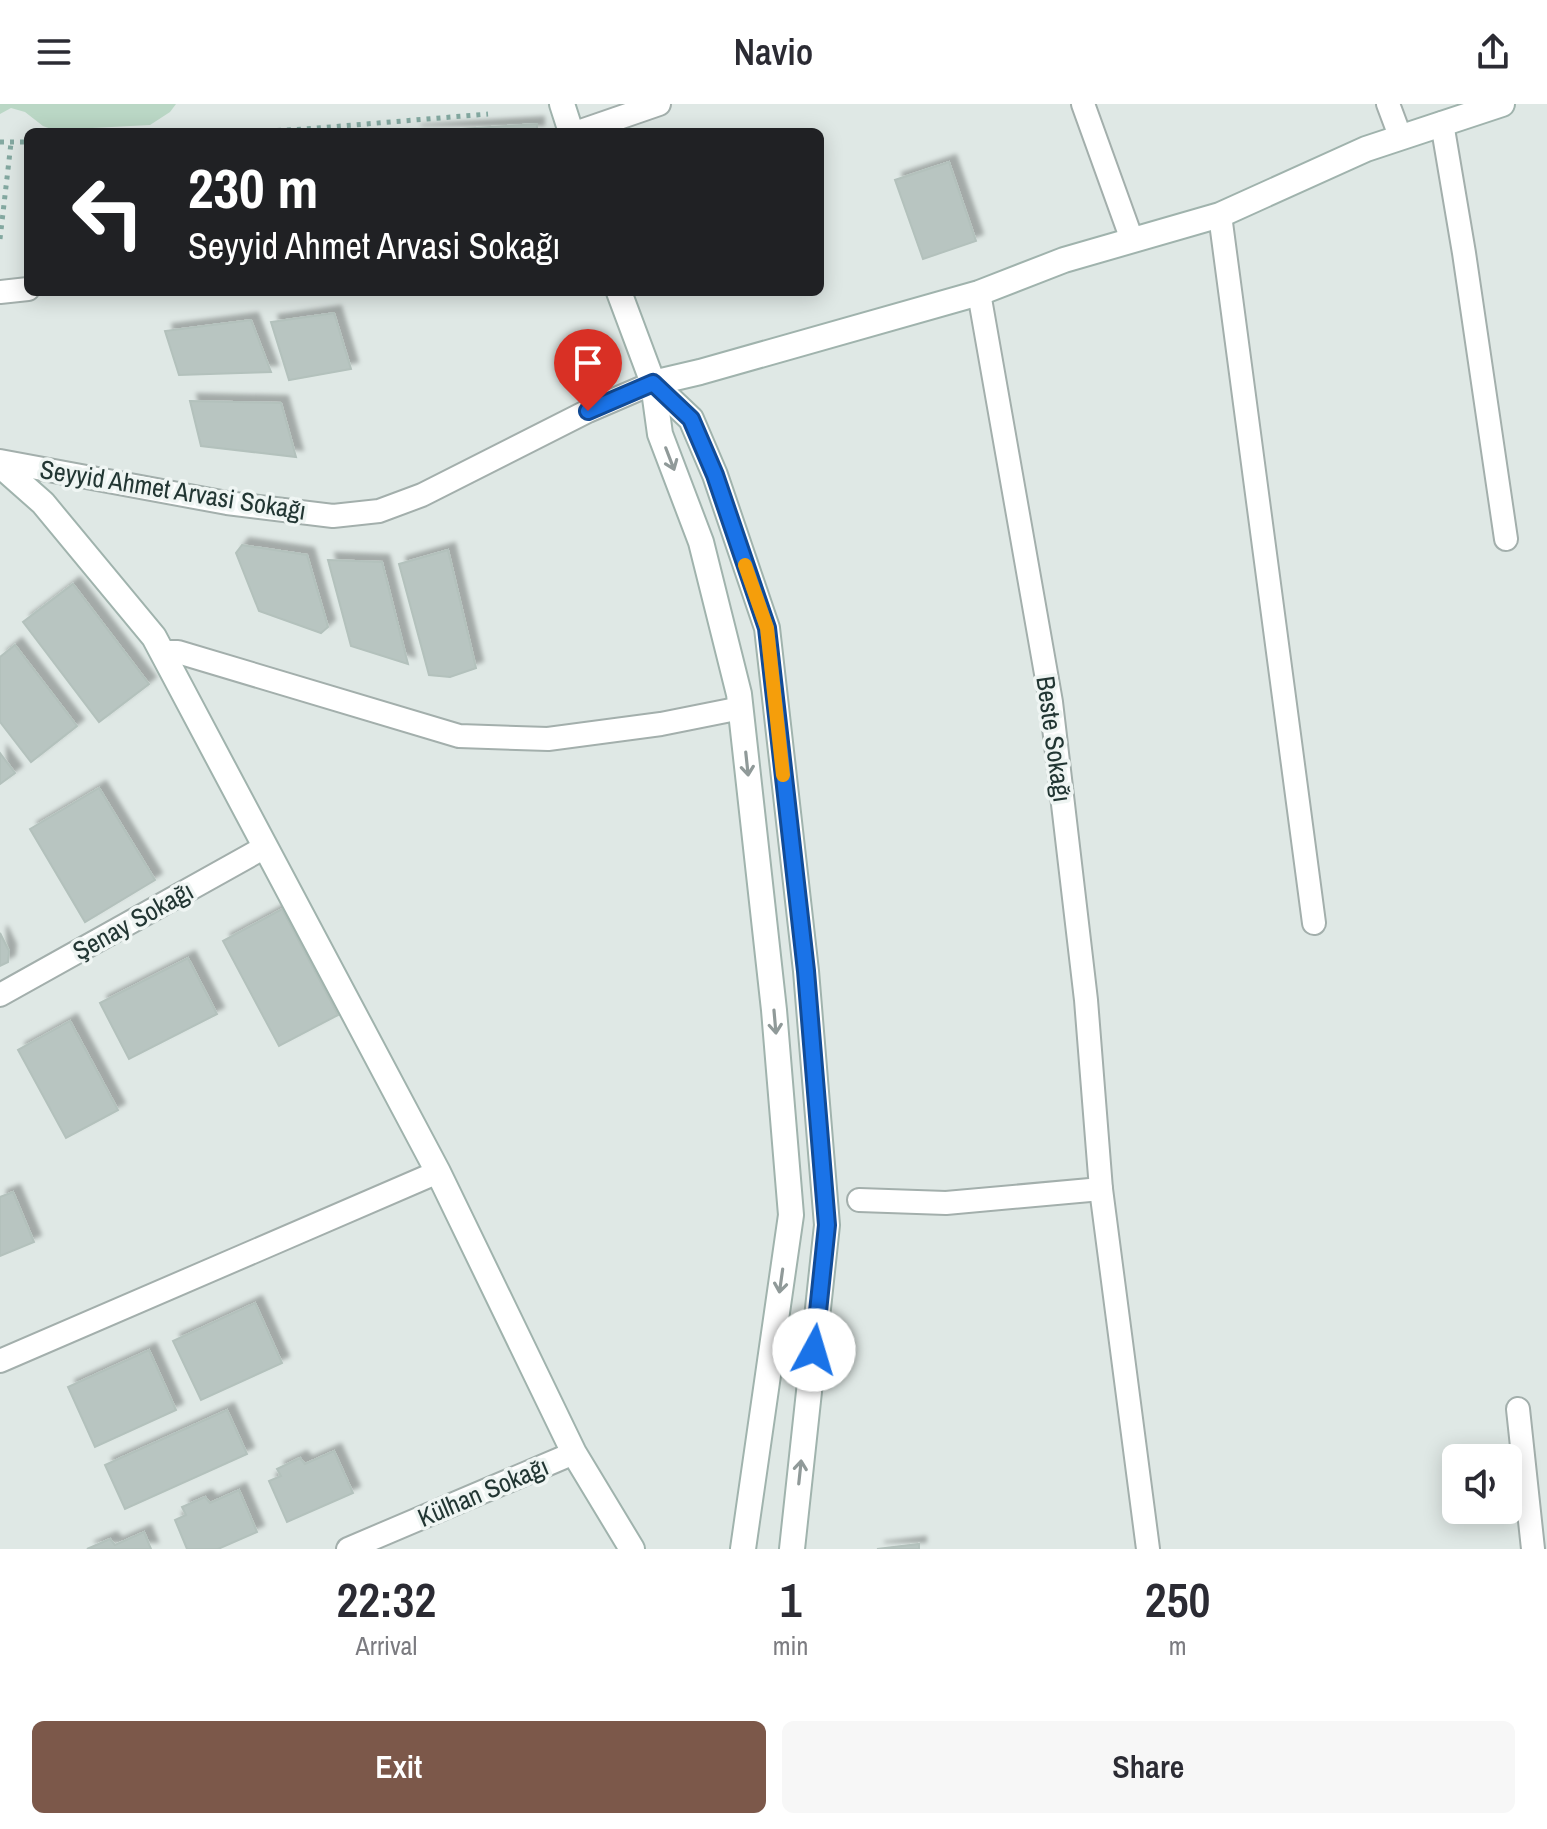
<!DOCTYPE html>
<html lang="en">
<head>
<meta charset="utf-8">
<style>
	:root { --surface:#fff; --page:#f7f7f7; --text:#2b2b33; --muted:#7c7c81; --accent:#7c584a }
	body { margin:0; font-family:"Archivo Narrow",sans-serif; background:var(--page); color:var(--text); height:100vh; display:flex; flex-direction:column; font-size:30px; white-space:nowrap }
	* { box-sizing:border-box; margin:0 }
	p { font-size:26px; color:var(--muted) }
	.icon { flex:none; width:44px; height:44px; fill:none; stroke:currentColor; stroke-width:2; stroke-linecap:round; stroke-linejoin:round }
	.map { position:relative; height:1445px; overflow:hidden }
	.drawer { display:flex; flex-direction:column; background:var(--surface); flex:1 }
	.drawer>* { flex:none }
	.guide { position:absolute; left:24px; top:24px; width:800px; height:168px; border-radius:12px; box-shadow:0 4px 20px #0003; background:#202124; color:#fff; overflow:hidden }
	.fabs { position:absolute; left:1442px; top:1340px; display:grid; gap:16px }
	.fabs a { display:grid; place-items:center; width:80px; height:80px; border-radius:12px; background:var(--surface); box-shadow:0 4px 20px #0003; font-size:40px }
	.pin { position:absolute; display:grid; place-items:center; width:68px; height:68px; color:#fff; margin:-82px -34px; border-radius:50% 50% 50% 0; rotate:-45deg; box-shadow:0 0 8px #0007 }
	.pin .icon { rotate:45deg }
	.me { position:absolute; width:88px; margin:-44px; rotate:6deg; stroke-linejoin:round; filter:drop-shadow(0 0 6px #0008) }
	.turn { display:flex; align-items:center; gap:28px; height:168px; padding:0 32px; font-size:36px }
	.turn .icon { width:104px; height:104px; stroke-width:2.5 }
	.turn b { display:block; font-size:56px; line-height:68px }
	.eta { display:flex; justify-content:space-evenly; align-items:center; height:136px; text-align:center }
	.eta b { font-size:48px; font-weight:600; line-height:56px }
	.primary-button { display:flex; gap:16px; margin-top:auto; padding:16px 32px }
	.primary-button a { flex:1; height:92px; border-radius:12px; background:var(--accent); color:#fff; font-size:32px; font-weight:600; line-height:92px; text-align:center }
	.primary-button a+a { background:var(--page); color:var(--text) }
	header { display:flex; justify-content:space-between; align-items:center; height:104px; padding:0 32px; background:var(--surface); font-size:36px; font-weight:600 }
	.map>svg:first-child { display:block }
</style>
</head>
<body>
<header><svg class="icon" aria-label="menu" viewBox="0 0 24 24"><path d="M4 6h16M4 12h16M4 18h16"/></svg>Navio<svg class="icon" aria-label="share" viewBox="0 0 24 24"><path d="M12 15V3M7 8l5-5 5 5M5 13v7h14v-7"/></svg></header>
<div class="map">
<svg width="1547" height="1445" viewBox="0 0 1547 1445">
	<defs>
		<filter id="shadow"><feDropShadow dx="7" dy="-7" stdDeviation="2" flood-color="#0004"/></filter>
	</defs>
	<rect width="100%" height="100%" fill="#dfe8e5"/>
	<path fill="#bad7c5" d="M0,0H176L170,8L150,21L54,26L43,22L25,8L11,4L0,10Z"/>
	<g fill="#b8c5c1" stroke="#b3c1bc" stroke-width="2" filter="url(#shadow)">
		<path d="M537,20V28H414Z"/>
		<path d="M949,58L976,137L923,155L895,76Z"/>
		<path d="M334,209L351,265L289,276L271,218Z"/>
		<path d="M251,216L271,268L179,271L165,227Z"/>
		<path d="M190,297L281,299L296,353L201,342Z"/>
		<path d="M242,441L307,451L328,523L321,529L259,507L236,449Z"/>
		<path d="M448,446L476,564L450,573L429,571L399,460Z"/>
		<path d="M328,456L382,458L408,560L351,542Z"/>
		<path d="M73,480L149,580L99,618L23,518Z"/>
		<path d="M15,541L77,622L31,658L0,618V553Z"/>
		<path d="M0,649L15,669L0,680Z"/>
		<path d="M99,684L155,776L85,818L30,725Z"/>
		<path d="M282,805L338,911L279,942L223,837Z"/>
		<path d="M0,829L9,847L8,858L0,862Z"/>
		<path d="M188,854L217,910L129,955L100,899Z"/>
		<path d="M70,917L118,1006L66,1034L18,946Z"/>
		<path d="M13,1088L34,1138L0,1152V1093Z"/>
		<path d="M255,1199L282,1259L201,1296L173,1237Z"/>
		<path d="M149,1246L176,1306L95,1343L68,1283Z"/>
		<path d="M227,1306L247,1350L125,1405L105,1361Z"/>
		<path d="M334,1347L353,1389L287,1418L269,1377L281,1372L277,1365L300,1354L305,1360Z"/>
		<path d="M239,1386L257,1428L218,1445H187L175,1416L186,1411L182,1403L205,1393L210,1399Z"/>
		<path d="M144,1428L151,1445H87L110,1435L115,1441Z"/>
		<path d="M919,1440V1445H877Z"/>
	</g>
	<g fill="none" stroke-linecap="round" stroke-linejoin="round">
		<g stroke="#a3afac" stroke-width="26">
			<g id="street">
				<path d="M1083,0L1132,136"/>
				<path d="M1388,0L1400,32"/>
				<path d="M1442,19L1464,149L1506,435"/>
				<path d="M578,28L659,0"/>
				<path d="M1220,111L1314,819"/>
				<path d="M0,188L28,185"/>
				<path d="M979,189L1051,598L1086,896L1101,1085L1148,1445"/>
				<path d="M0,357L227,399L333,412L379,407L422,391L588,307L653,279"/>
				<path d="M162,548H178L459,632L548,635L661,620L741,604"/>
				<path d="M0,891L265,743"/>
				<path d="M859,1096L946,1099L1101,1085"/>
				<path d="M0,1257L438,1068"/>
				<path d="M1518,1305L1533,1445"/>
				<path d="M348,1445L574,1349"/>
			</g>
		</g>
		<g stroke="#a0b3ad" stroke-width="28">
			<g id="secondary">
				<path d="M562,0L571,28"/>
				<path d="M619,188L653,279L660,330L701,438L739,590L774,906L791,1111L743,1445"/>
				<path d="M653,279L691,315L715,371L767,524L806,867L827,1121L792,1445"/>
				<path d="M653,279L700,268L979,189L1064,156L1220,111L1366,45L1502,0"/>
				<path d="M0,361L43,399L154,533L438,1068L574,1349L632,1445"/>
			</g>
		</g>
		<g stroke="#83a8a0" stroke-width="5" stroke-dasharray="4 6" stroke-linecap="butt">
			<path d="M247,28L305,25L488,10"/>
			<path d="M0,38H28"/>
			<path d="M0,135L11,39"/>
		</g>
		<use href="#street" stroke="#fff" stroke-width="22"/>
		<use href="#secondary" stroke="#fff" stroke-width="24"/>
	</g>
	<defs><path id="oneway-shaft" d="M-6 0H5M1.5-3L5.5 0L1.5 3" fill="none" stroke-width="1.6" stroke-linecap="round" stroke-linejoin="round" transform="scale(2)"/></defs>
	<g stroke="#909a99">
		<use href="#oneway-shaft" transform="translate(670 355) rotate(69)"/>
		<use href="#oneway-shaft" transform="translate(747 660) rotate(84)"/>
		<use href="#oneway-shaft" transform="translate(775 918) rotate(85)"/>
		<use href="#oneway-shaft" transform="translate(781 1177) rotate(98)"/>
		<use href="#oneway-shaft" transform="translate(800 1368) rotate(-84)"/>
	</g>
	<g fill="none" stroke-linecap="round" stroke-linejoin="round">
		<g stroke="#114b97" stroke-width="20">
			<path id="route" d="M588,307L653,279L691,315L715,371L767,524L806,867L827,1121L814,1246"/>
		</g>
		<use href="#route" stroke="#1a73e8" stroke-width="14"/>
		<path stroke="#f59e0b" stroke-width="14" d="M745,461L767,524L783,671"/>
	</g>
	<g text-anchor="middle" stroke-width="7" stroke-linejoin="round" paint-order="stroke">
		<g font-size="26" fill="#223633" stroke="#eff5f3">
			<text transform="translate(173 386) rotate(9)" y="9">Seyyid Ahmet Arvasi Sokağı</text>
			<text transform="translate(1054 635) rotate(82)" y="9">Beste Sokağı</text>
			<text transform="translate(133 817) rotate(-29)" y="9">Şenay Sokağı</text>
			<text transform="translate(483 1388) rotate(-23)" y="9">Külhan Sokağı</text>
		</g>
	</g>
</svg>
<div class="fabs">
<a><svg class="icon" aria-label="sound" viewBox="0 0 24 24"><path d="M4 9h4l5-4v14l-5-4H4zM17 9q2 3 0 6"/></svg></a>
</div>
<div class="pin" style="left:588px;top:307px;background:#d93025"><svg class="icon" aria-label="arrive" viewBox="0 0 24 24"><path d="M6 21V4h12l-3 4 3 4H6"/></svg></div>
<svg class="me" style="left:814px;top:1246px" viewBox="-20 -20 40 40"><circle r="19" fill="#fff"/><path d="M0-13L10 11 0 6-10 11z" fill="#1a73e8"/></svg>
<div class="guide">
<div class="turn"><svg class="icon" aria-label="left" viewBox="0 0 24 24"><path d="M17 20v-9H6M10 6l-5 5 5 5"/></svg><div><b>230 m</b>Seyyid Ahmet Arvasi Sokağı</div></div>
</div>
</div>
<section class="drawer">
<div class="eta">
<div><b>22:32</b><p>Arrival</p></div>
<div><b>1</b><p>min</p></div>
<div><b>250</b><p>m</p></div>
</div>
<div class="primary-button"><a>Exit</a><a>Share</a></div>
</section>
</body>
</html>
